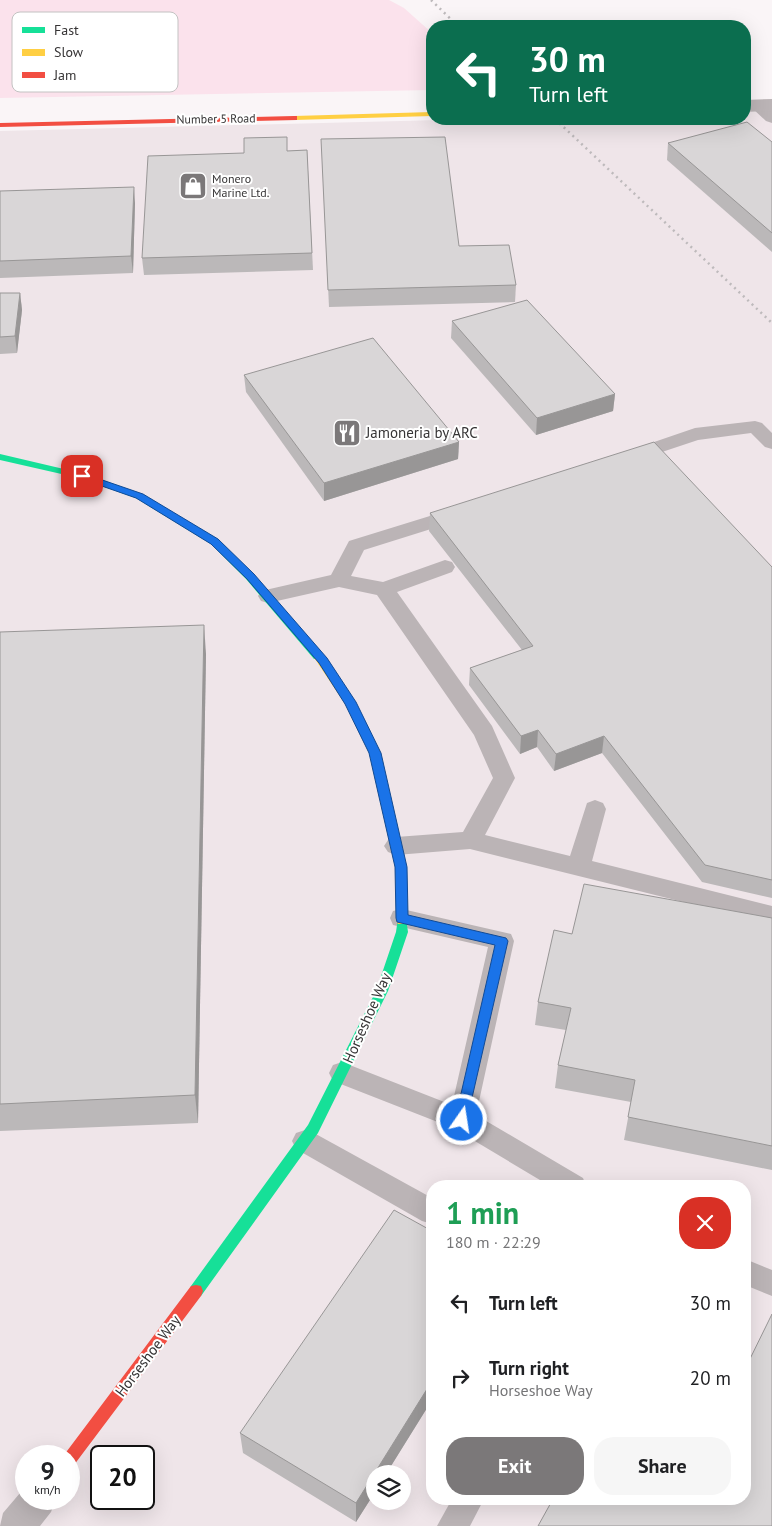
<!DOCTYPE html>
<html lang="en">
<head>
<meta charset="utf-8">
<style>
	:root { --surface:#fff; --page:#f6f6f6; --text:#202124; --muted:#757577; --accent:#7b7879 }
	body { margin:0; font-family:"PT Sans",sans-serif; background:var(--page); color:var(--text); height:100vh; display:flex; flex-direction:column; font-size:19px; white-space:nowrap }
	* { box-sizing:border-box; margin:0 }
	p { font-size:16px; color:var(--muted) }
	.icon { flex:none; width:28px; height:28px; fill:none; stroke:currentColor; stroke-width:2; stroke-linecap:round; stroke-linejoin:round }
	.map { position:relative; flex:1; overflow:hidden }
	.side { position:absolute; left:426px; top:1180px; width:325px; height:325px; display:flex; flex-direction:column; background:var(--surface); border-radius:20px; box-shadow:0 5px 20px #0002 }
	.side>* { flex:none }
	.banner { position:absolute; left:426px; top:20px; width:325px; height:105px; border-radius:20px; box-shadow:0 5px 20px #0002; background:#0b6e4f; color:#fff; overflow:hidden }
	.controls { position:absolute; left:366px; top:1465px; display:grid; gap:10px }
	.controls a { display:grid; place-items:center; width:45px; height:45px; border-radius:50%; background:var(--surface); box-shadow:0 5px 20px #0002; font-size:25px }
	.speed { position:absolute; left:15px; top:1445px; display:flex; gap:10px; font-size:25px; font-weight:700; text-align:center }
	.speed>* { display:grid; place-content:center; width:65px; height:65px; border-radius:50%; background:var(--surface); box-shadow:0 5px 20px #0002; line-height:1 }
	.speed small { font-size:12px; font-weight:400 }
	.speed .limit { border:2px solid #111; border-radius:8px; background:#fff; color:#111 }
	.pin { position:absolute; display:grid; place-items:center; width:42px; height:42px; color:#fff; margin:-21px; border-radius:10px; box-shadow:0 2px 8px #0006 }
	.me { position:absolute; width:55px; margin:-28px; rotate:13deg; stroke-linejoin:round; filter:drop-shadow(0 0 4px #0008) }
	.turn { display:flex; align-items:center; gap:18px; height:105px; padding:0 20px; font-size:22px }
	.turn .icon { width:65px; height:65px; stroke-width:2.5 }
	.turn b { display:block; font-size:35px; line-height:42px }
	.round { display:grid; place-items:center; flex:none; width:52px; height:52px; border-radius:20px; background:var(--page) }
	.overview { display:flex; align-items:center; justify-content:space-between; height:85px; padding:0 20px }
	h1 { font-size:30px; font-weight:700; line-height:38px; color:#1e9e55 }
	.action { display:flex; gap:10px; margin-top:auto; padding:10px 20px }
	.action a { flex:1; height:58px; border-radius:20px; background:var(--accent); color:#fff; font-size:20px; font-weight:700; line-height:58px; text-align:center }
	.action a+a { background:var(--page); color:var(--text) }
	ul { padding:0; list-style:none }
	li { display:flex; align-items:center; gap:15px; height:75px; padding:0 20px }
	li div { flex:1 }
	li b { display:block; font-size:19px }
	li em { font-style:normal }
	.map>svg:first-child { display:block }
</style>
</head>
<body>
<div class="map">
<svg width="772" height="1526" viewBox="0 0 772 1526">
	<rect width="100%" height="100%" fill="#faf5f7"/>
	<path fill="#efe5e9" fill-rule="evenodd" d="M772,111V1526H0V131L479,119H745V112ZM432,1186H745V1499H432ZM26,1456H69V1499H26ZM101,1456H144V1499H101ZM375,1474H402V1501H375Z"/>
	<path fill="#fbe2ec" d="M0,0H389L404,8L432,33V90L0,98Z"/>
	<g fill="none" stroke-linecap="round" stroke-linejoin="round">
		<g fill="#bbb4b6" fill-rule="evenodd">
			<path d="M758,101L763,103L772,110V123L766,121L750,106L753,103Z"/>
			<path d="M755,421L762,423L772,433V449L765,447L751,433L698,440L629,463L622,461L619,457L622,453L695,428Z"/>
			<path d="M459,507L466,508L469,513L466,518L364,550L351,576L383,582L445,560L452,562L455,567L452,572L397,592L492,726L515,778L485,835L570,856L587,803L595,800L603,803L606,809L592,861L772,906V924L470,849L396,855L388,852L384,846L388,840L396,837L463,832L493,778L474,735L377,595L339,587L268,603L261,601L258,596L261,591L331,575L349,541Z"/>
			<path d="M402,909L511,934L514,941L476,1115L583,1178L586,1186H550L453,1128L333,1081L329,1073L333,1065L342,1062L452,1105L488,947L393,925L390,918L393,911Z"/>
			<path d="M305,1130L314,1133L432,1198V1224L422,1221L296,1149L292,1141L296,1133Z"/>
			<path d="M745,1259L772,1270V1296L745,1285Z"/>
			<path d="M452,1499H484L470,1526H437Z"/>
		</g>
		<g fill="#bbb4b6" fill-rule="evenodd">
			<path d="M772,99V111L745,112V100Z"/>
			<path d="M26,1486V1499H56L51,1512L40,1526H0L3,1513Z"/>
		</g>
		<g fill="#16e098" fill-rule="evenodd">
			<path d="M0,454L85,474L142,494L219,540L254,575L322,653L323,656L322,659H314L246,579L211,544L136,498L79,478L0,460Z"/>
			<path d="M402,916L406,918L408,932L388,991L318,1133L201,1296L196,1297L191,1296L189,1291L191,1286L308,1125L376,991L396,932L398,918Z"/>
		</g>
		<g fill="#ffcf43" fill-rule="evenodd">
			<path d="M432,112V116L294,120L290,118L294,116Z"/>
			<path d="M318,652L322,653L354,700L381,753L407,867L408,921L406,924H398L396,921L395,867L369,753L345,704L313,656Z"/>
		</g>
		<g fill="#f24e42" fill-rule="evenodd">
			<path d="M294,116H297V120L0,127V123Z"/>
			<path d="M196,1285L201,1286L203,1291L201,1296L74,1465L69,1467V1456H63L64,1455L191,1286Z"/>
		</g>
		<g stroke="#bebabc" stroke-width="2.5" stroke-dasharray="2 4" stroke-linecap="butt">
			<path d="M431,0L458,26"/>
			<path d="M555,119L772,323"/>
		</g>
	</g>
	<g fill="#bbb8b9">
		<path d="M772,142V252L667,160L668,143Z"/>
		<path d="M307,150L313,270L144,275L142,258L244,153Z"/>
		<path d="M322,156L459,246L516,285L515,302L329,307Z"/>
		<path d="M0,191L135,203L133,273L0,278Z"/>
		<path d="M0,293H20L22,310L17,353L0,354Z"/>
		<path d="M452,321L615,394L613,411L536,435L451,338Z"/>
		<path d="M244,375L459,442L458,459L324,501L246,392Z"/>
		<path d="M430,513L772,567V898L702,882L602,753L554,771L537,747L520,754L469,685L470,668L522,650L429,531Z"/>
		<path d="M0,632L206,654L198,1123L0,1131Z"/>
		<path d="M772,918V1170L624,1140L631,1102L555,1088L558,1065L566,1030L535,1025L538,1002L572,934Z"/>
		<path d="M432,1231V1400L386,1474H375V1492L356,1522L243,1453L240,1433Z"/>
	</g>
	<g fill="#989696">
		<path d="M134,187L135,203L133,273L131,256Z"/>
		<path d="M20,293L22,310L17,353L15,336Z"/>
		<path d="M615,394L613,411L536,435L537,418Z"/>
		<path d="M459,442L458,459L324,501V483Z"/>
		<path d="M204,625L206,654L198,1123L195,1095Z"/>
		<path d="M538,730L537,747L520,754L521,736Z"/>
		<path d="M604,736L602,753L554,771L556,754Z"/>
		<path d="M432,1381V1400L386,1474H375V1492L356,1522V1503Z"/>
	</g>
	<g fill="#d9d6d7" stroke="#989696">
		<path d="M747,122L772,142V233L668,143Z"/>
		<path d="M287,137V151L307,150L312,253L142,258L148,156L244,153V138Z"/>
		<path d="M445,137L459,246L509,245L516,285L328,290L321,139Z"/>
		<path d="M134,187L131,256L0,261V191Z"/>
		<path d="M0,293H20L15,336L0,337Z"/>
		<path d="M527,300L615,394L537,418L452,321Z"/>
		<path d="M373,338L459,442L324,483L244,375Z"/>
		<path d="M654,442L772,567V880L705,865L604,736L556,754L538,730L521,736L470,668L533,646L430,513Z"/>
		<path d="M204,625L195,1095L0,1104V632Z"/>
		<path d="M584,884L772,918V1146L628,1117L635,1080L558,1065L571,1008L538,1002L554,930L572,934Z"/>
		<path d="M394,1210L432,1231V1381L356,1503L240,1433Z"/>
		<path d="M772,1314V1526H538L553,1499H745V1369Z"/>
	</g>
	<path fill="#1a73e8" stroke="#114b97" d="M82,473L143,494L218,539L254,574L327,658L356,702L381,753L407,867L408,915L506,938L508,941L466,1124L462,1126L457,1124L455,1120L495,945L397,922L396,918L395,867L369,753L345,704L319,663L247,579L211,544L136,498L79,478L77,476Z"/>
	<defs>
		<g id="shop-square" transform="scale(1.4375)"><rect x="-9" y="-9" width="18" height="18" rx="4" fill="#7b7879" stroke="#fff"/><path d="M-5-2.5h2.3a2.7 3.5 0 0 1 5.4 0H5L5.5 6h-11ZM-1.5-2.5h3a1.5 2.3 0 0 0-3 0Z" fill="#fff"/></g>
		<g id="restaurant-square" transform="scale(1.4375)"><rect x="-9" y="-9" width="18" height="18" rx="4" fill="#7b7879" stroke="#fff"/><path d="M-5-6h1v4h1v-4h1v4h1v-4h1v5L-1.5 .5V6h-2V.5L-5-1ZM5-6V6H3V1.5H1.5Q1.5-4 5-6Z" fill="#fff"/></g>
	</defs>
	<g fill-rule="evenodd">
		<use href="#shop-square" x="193" y="186"/>
		<use href="#restaurant-square" x="347" y="433"/>
	</g>
	<g text-anchor="middle" stroke-width="4" stroke-linejoin="round" paint-order="stroke">
		<g font-size="12" fill="#363435" stroke="#fff">
			<text transform="translate(216 119) rotate(-1)" y="4">Number 5 Road</text>
		</g>
		<g font-size="12" fill="#363435" stroke="#fff" text-anchor="start">
			<text x="212" y="183">Monero<tspan x="212" dy="14">Marine Ltd.</tspan></text>
		</g>
		<g font-size="15" fill="#363435" stroke="#fff" text-anchor="start">
			<text x="366" y="438">Jamoneria by ARC</text>
		</g>
		<g font-size="15" fill="#363435" stroke="#fff">
			<text transform="translate(367 1018) rotate(-66)" y="5">Horseshoe Way</text>
			<text transform="translate(148 1356) rotate(-53)" y="5">Horseshoe Way</text>
		</g>
	</g>
	<rect x="12" y="12" width="166" height="80" rx="8" fill="#fff" stroke="#c3c2c2" stroke-width="1"/>
	<rect x="22" y="27" width="23" height="6" fill="#16e098"/>
	<rect x="22" y="49" width="23" height="7" fill="#ffcf43"/>
	<rect x="22" y="72" width="23" height="6" fill="#f24e42"/>
	<g font-size="14" fill="#363435">
		<text x="54" y="35">Fast</text>
		<text x="54" y="57">Slow</text>
		<text x="54" y="80">Jam</text>
	</g>
</svg>
<div class="controls">
<a><svg class="icon" aria-label="layers" viewBox="0 0 24 24"><path d="M12 4l9 5-9 5-9-5zM3 14l9 5 9-5"/></svg></a>
</div>
<div class="speed"><div>9<small>km/h</small></div><div class="limit">20</div></div>
<div class="pin" style="left:82px;top:476px;background:#d93025"><svg class="icon" aria-label="arrive" viewBox="0 0 24 24"><path d="M6 21V4h12l-3 4 3 4H6"/></svg></div>
<svg class="me" style="left:462px;top:1120px" viewBox="-20 -20 40 40"><circle r="17" fill="#1a73e8" stroke="#fff" stroke-width="3"/><path d="M0-11L8 9 0 5-8 9z" fill="#fff"/></svg>
<div class="banner">
<div class="turn"><svg class="icon" aria-label="left" viewBox="0 0 24 24"><path d="M17 20v-9H6M10 6l-5 5 5 5"/></svg><div><b>30 m</b>Turn left</div></div>
</div>
<section class="side">
<div class="overview"><div><h1>1 min</h1><p>180 m · 22:29</p></div><a class="round" style="background:#d93025;color:#fff"><svg class="icon" aria-label="close" viewBox="0 0 24 24"><path d="M6 6l12 12M18 6L6 18"/></svg></a></div>
<ul>
<li><svg class="icon" aria-label="left" viewBox="0 0 24 24"><path d="M17 20v-9H6M10 6l-5 5 5 5"/></svg><div><b>Turn left</b></div><em>30 m</em></li>
<li><svg class="icon" aria-label="right" viewBox="0 0 24 24"><path d="M7 20v-9h11M14 6l5 5-5 5"/></svg><div><b>Turn right</b><p>Horseshoe Way</p></div><em>20 m</em></li>
</ul>
<div class="action"><a>Exit</a><a>Share</a></div>
</section>
</div>
</body>
</html>
